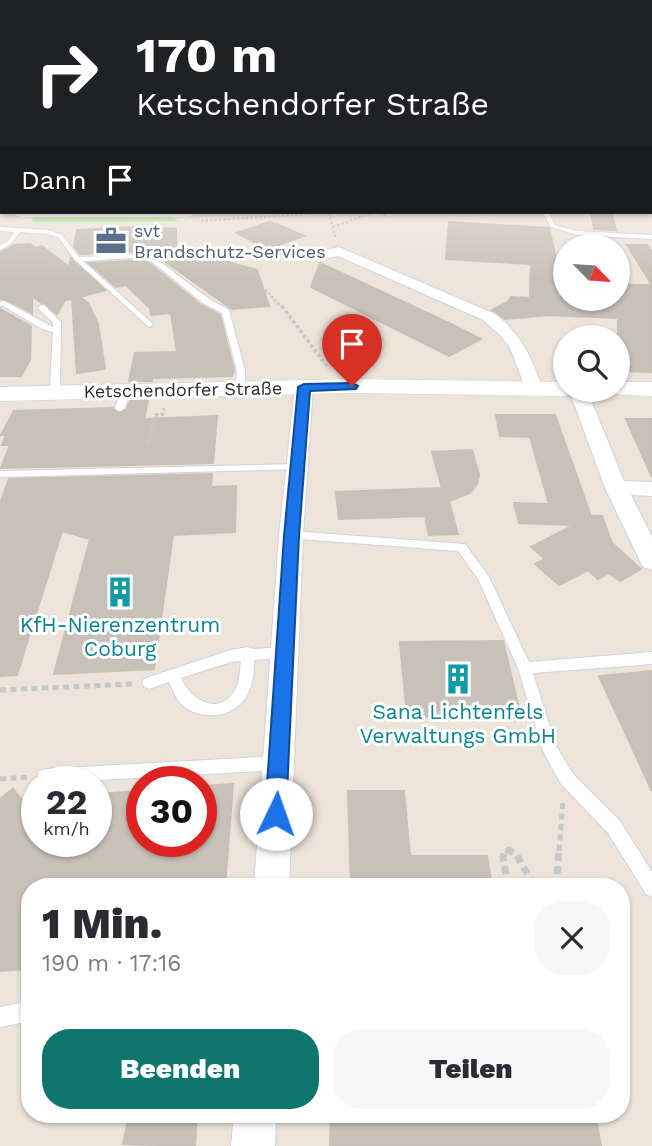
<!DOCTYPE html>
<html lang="de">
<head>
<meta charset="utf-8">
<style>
	:root { --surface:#fff; --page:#f7f7f7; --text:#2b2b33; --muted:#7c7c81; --accent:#0f766e }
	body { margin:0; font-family:"Work Sans",sans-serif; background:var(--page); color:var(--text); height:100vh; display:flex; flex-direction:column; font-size:26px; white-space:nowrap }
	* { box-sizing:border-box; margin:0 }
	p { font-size:23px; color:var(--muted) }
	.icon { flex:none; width:38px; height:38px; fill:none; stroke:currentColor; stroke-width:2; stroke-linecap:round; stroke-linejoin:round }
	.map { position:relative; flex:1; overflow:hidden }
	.side { position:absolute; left:21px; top:878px; width:609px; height:245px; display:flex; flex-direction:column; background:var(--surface); border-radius:28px; box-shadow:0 2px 5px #0004 }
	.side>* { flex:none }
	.top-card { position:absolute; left:0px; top:0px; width:653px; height:214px; box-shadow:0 2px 5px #0004; background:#202124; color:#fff; overflow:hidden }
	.needle { width:46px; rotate:115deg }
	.buttons { position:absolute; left:553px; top:234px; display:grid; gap:14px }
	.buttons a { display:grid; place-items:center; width:77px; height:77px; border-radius:50%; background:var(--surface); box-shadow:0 2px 5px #0004; font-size:35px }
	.speed { position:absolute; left:21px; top:766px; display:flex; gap:14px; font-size:35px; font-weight:700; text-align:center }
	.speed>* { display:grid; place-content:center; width:91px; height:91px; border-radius:50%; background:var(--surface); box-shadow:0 2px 5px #0004; line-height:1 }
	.speed small { font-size:18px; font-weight:400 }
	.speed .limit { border:10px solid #d22; background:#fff; color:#111 }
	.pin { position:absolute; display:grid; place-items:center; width:60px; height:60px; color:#fff; margin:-72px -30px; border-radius:50% 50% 50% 0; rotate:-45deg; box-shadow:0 0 7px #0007 }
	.pin .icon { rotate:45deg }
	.me { position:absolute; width:77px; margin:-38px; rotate:3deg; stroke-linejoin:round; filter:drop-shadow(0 0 5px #0008) }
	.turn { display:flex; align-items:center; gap:24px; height:147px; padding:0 21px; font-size:32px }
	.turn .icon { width:91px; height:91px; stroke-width:2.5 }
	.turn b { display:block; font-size:49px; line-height:60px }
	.then { display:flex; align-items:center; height:66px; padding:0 21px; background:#0003; gap:14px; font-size:26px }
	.round { display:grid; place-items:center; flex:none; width:74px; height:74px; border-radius:28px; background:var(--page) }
	.overview { display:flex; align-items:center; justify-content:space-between; height:119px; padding:0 21px }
	h1 { font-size:42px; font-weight:800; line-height:52px }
	.action { display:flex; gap:14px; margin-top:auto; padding:14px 21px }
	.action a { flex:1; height:80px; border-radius:28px; background:var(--accent); color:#fff; font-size:28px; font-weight:800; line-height:80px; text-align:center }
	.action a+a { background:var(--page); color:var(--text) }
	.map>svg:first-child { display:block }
</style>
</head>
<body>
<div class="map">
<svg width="652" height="1146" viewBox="0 0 652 1146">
	<rect width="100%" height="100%" fill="#ece4d9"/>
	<path fill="#afe494" d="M168,215L179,221L32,222L33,217Z"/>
	<g fill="#c7c1b9" stroke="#c7c0b3" stroke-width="2">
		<path d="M591,212H611L616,230L594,229Z"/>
		<path d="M269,222L277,224L304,236L267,249L237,233Z"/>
		<path d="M449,222L549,228L565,299L618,301V285H652L627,245H647L652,252V372L618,371V318L548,315L505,319L492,310L508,302L511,297L530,298L531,264L446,259Z"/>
		<path d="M159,226V228L176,229V253L185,250L257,270L269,306L232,309L150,251L80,254L74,246L77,230Z"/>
		<path d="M30,244L35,248L42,246L69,267L71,258L105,290L80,297L88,303L98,324L105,369L77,373L72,299L65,300L57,314L32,296V313L5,299H0V253L15,245Z"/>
		<path d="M145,260L201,305L220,315L234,371L232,376L152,378V381H129L135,353L177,352L171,313L151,315L150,308L126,285L116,287L89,263Z"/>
		<path d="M320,263L451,324L481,339L449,356L311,287Z"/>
		<path d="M0,309L31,326L30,360L21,376H0Z"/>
		<path d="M148,400L144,419L217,416L213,463L1,468L10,445H2L6,435H1L14,411L113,408L119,413L126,410L130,401Z"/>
		<path d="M496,415H555L591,516H602L612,543L641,569L620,581L609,573L598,579L588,570L559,585L535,564L545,559L531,547L574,525L519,523L514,503L549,504L530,437L500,436Z"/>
		<path d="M626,419H652V477Z"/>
		<path d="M472,450L479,475L477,484L470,493L449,501L458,534L429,535L425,516L339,519L336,492L442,488L432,452Z"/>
		<path d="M212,474L211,487L236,486L235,532L173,535L154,669L54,674L90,539L62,531L17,675L0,676V504L9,479Z"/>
		<path d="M503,641L521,717H407L400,642Z"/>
		<path d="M652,671V791L599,676Z"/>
		<path d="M233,784L225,887H30V941L24,969L0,971V799L13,789L37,818V842H96V794L142,791V842H201V786Z"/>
		<path d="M348,791H404L410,856H487L492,887H351Z"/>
		<path d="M129,1115H197L195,1146L123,1144Z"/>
		<path d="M331,1115H595L601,1146H330Z"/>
	</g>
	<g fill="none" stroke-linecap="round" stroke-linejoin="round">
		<g stroke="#cfd2e2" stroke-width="2">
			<g id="service">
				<rect x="651" y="149" width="1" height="4"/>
				<path d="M542,212H548L555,225L577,231L652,235V239L577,235L551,227Z"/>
				<path d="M0,227L48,230L62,235L79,257L150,254L209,299L229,310L245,371V389L240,392L235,389L237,371L222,313L203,303L146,257L83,261L152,323L153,325L149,327L75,260L58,237L47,234L20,232L11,244L0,250V245L7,242L14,232L0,231Z"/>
				<path d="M4,301L53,327V323L37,307L44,305L61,322L60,386L54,395L51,396L46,393L50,386L53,332L42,329L3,306H0V302Z"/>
				<path d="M126,388L131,391L125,408L120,411L117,410L115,408L121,391Z"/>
				<path d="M297,464L301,465L302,467L301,469L0,477V471Z"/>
				<path d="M291,531L465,544L489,577L529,662L652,652V664L533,673L555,744L573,774L620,821L652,872V897L646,894L608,833L561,784L543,751L518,668L478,579L458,551L287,538L285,535Z"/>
				<path d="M248,647L253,649L284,647L289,649L291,653L289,657L254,660C254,673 253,686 246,697C232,720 196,721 179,702C175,696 172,689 169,682L149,689L144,687L142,683L144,679L149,677L231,650ZM241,661C240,670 240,680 236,688C221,717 192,702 181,678L231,662Z"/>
				<path d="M278,756L283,758L286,763L283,768L278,770L64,782H42L37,776L39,771L45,769Z"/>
				<path d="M30,1001V1021L0,1027V1007Z"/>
			</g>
		</g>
		<g stroke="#cfd2e2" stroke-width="2">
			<g id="minor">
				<rect x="0" y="167" width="2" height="6"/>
				<rect x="651" y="179" width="1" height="8"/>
				<path d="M339,247L495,314C521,334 532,357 542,388L539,392H527L510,348L501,336L483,320L338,256L320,260L313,256L315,253Z"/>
				<path d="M304,382L313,387L303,535L289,887H254L279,535L295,387Z"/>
				<path d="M569,390H587L624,481L652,482V496L631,495L652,537V570L643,567L640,561L605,488Z"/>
				<path d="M234,1115H276L275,1146H231Z"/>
			</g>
		</g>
		<g stroke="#cfd2e2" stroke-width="1">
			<g id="tertiary">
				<rect x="651" y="123" width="1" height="8"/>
				<path d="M11,212H197L189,217H19Z"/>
				<path d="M352,379L565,382V390H576L565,396L352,393L0,401V387Z"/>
				<path d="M618,382H652V396L610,394L607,390H618Z"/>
			</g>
		</g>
		<g stroke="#c7c7c7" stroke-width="2.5" stroke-dasharray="2.5 2" stroke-linecap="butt">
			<path d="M375,212L387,216"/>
			<path d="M329,213L336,239"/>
			<path d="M201,221L333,212"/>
			<path d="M333,227L374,212"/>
			<path d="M171,230L172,246L245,269L283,308"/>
		</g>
		<g stroke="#c7c7c7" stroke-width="3.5" stroke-dasharray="3.5 2.5" stroke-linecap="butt">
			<path d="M282,306L329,369"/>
			<path d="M147,444L155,415H162L164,408"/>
		</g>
		<g stroke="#c7c7c7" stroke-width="5" stroke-dasharray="6 4.5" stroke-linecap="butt">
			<path d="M0,690L134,684"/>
			<path d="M0,779L30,777"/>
			<path d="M505,851H509"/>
			<path d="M559,851L563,801"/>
		</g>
		<g stroke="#c7c7c7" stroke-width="7" stroke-dasharray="8 5" stroke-linecap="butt">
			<path d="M508,887L503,857L506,849L516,854L535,887"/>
			<path d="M556,887L559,849"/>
		</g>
		<use href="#service" fill="#fff" fill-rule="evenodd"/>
		<use href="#minor" fill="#fff" fill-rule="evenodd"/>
		<use href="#tertiary" fill="#fff" fill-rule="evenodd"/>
	</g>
	<linearGradient id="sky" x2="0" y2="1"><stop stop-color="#75beec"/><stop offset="0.42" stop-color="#f6f3ee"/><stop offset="1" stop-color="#f6f3ee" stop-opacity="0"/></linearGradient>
	<rect width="652" height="280" fill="url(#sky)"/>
	<path fill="#1a73e8" stroke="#114b97" stroke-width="2" d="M352,383L358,386L356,389L310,391L299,536L286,814L283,821L276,824L268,821L265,814L284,536L298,387L304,384Z"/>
	<defs>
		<g id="office-bare" transform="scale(2.415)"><path d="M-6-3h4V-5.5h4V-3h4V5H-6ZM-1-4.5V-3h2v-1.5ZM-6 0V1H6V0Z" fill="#5c6f8a" stroke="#fff" stroke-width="2.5" paint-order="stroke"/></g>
		<g id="building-bare" transform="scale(2.415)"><path d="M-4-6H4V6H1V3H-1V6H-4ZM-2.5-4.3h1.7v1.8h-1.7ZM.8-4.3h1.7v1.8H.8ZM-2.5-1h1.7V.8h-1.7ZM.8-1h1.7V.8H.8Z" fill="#0f9aa8" stroke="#fff" stroke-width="2.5" paint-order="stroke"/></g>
	</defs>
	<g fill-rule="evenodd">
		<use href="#office-bare" x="111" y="241"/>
		<use href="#building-bare" x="120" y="592"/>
		<use href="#building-bare" x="458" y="679"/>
	</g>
	<g text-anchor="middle" stroke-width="6" stroke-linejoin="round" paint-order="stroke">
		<g font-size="18" fill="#4e5e75" stroke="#fff" text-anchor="start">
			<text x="134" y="237">svt<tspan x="134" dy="21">Brandschutz-Services</tspan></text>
		</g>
		<g font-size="18" fill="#292929" stroke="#fff">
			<text transform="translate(183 390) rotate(-1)" y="6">Ketschendorfer Straße</text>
		</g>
		<g font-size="21" fill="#0d838f" stroke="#fff">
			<text x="120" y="632">KfH-Nierenzentrum<tspan x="120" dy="24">Coburg</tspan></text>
			<text x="458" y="719">Sana Lichtenfels<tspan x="458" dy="24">Verwaltungs GmbH</tspan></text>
		</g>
	</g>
</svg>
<div class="buttons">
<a><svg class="needle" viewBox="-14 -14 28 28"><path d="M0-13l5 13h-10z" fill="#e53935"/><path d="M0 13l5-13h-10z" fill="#7c7c81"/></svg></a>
<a><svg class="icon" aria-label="search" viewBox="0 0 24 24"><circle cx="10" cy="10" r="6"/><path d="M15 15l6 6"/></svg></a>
</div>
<div class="speed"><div>22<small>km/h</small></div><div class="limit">30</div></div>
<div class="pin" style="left:352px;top:386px;background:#d93025"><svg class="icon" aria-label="arrive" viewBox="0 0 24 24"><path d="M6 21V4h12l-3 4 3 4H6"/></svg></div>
<svg class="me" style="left:276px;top:814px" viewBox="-20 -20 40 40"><circle r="19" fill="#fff"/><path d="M0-13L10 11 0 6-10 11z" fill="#1a73e8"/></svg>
<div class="top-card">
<div class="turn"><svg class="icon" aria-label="right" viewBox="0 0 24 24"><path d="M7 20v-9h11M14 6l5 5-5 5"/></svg><div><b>170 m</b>Ketschendorfer Straße</div></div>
<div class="then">Dann<svg class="icon" aria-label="arrive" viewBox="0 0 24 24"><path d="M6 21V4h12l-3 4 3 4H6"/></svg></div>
</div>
<section class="side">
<div class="overview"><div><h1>1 Min.</h1><p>190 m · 17:16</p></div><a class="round"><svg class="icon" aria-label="close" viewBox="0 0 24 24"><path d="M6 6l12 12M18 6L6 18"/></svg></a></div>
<div class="action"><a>Beenden</a><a>Teilen</a></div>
</section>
</div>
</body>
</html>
